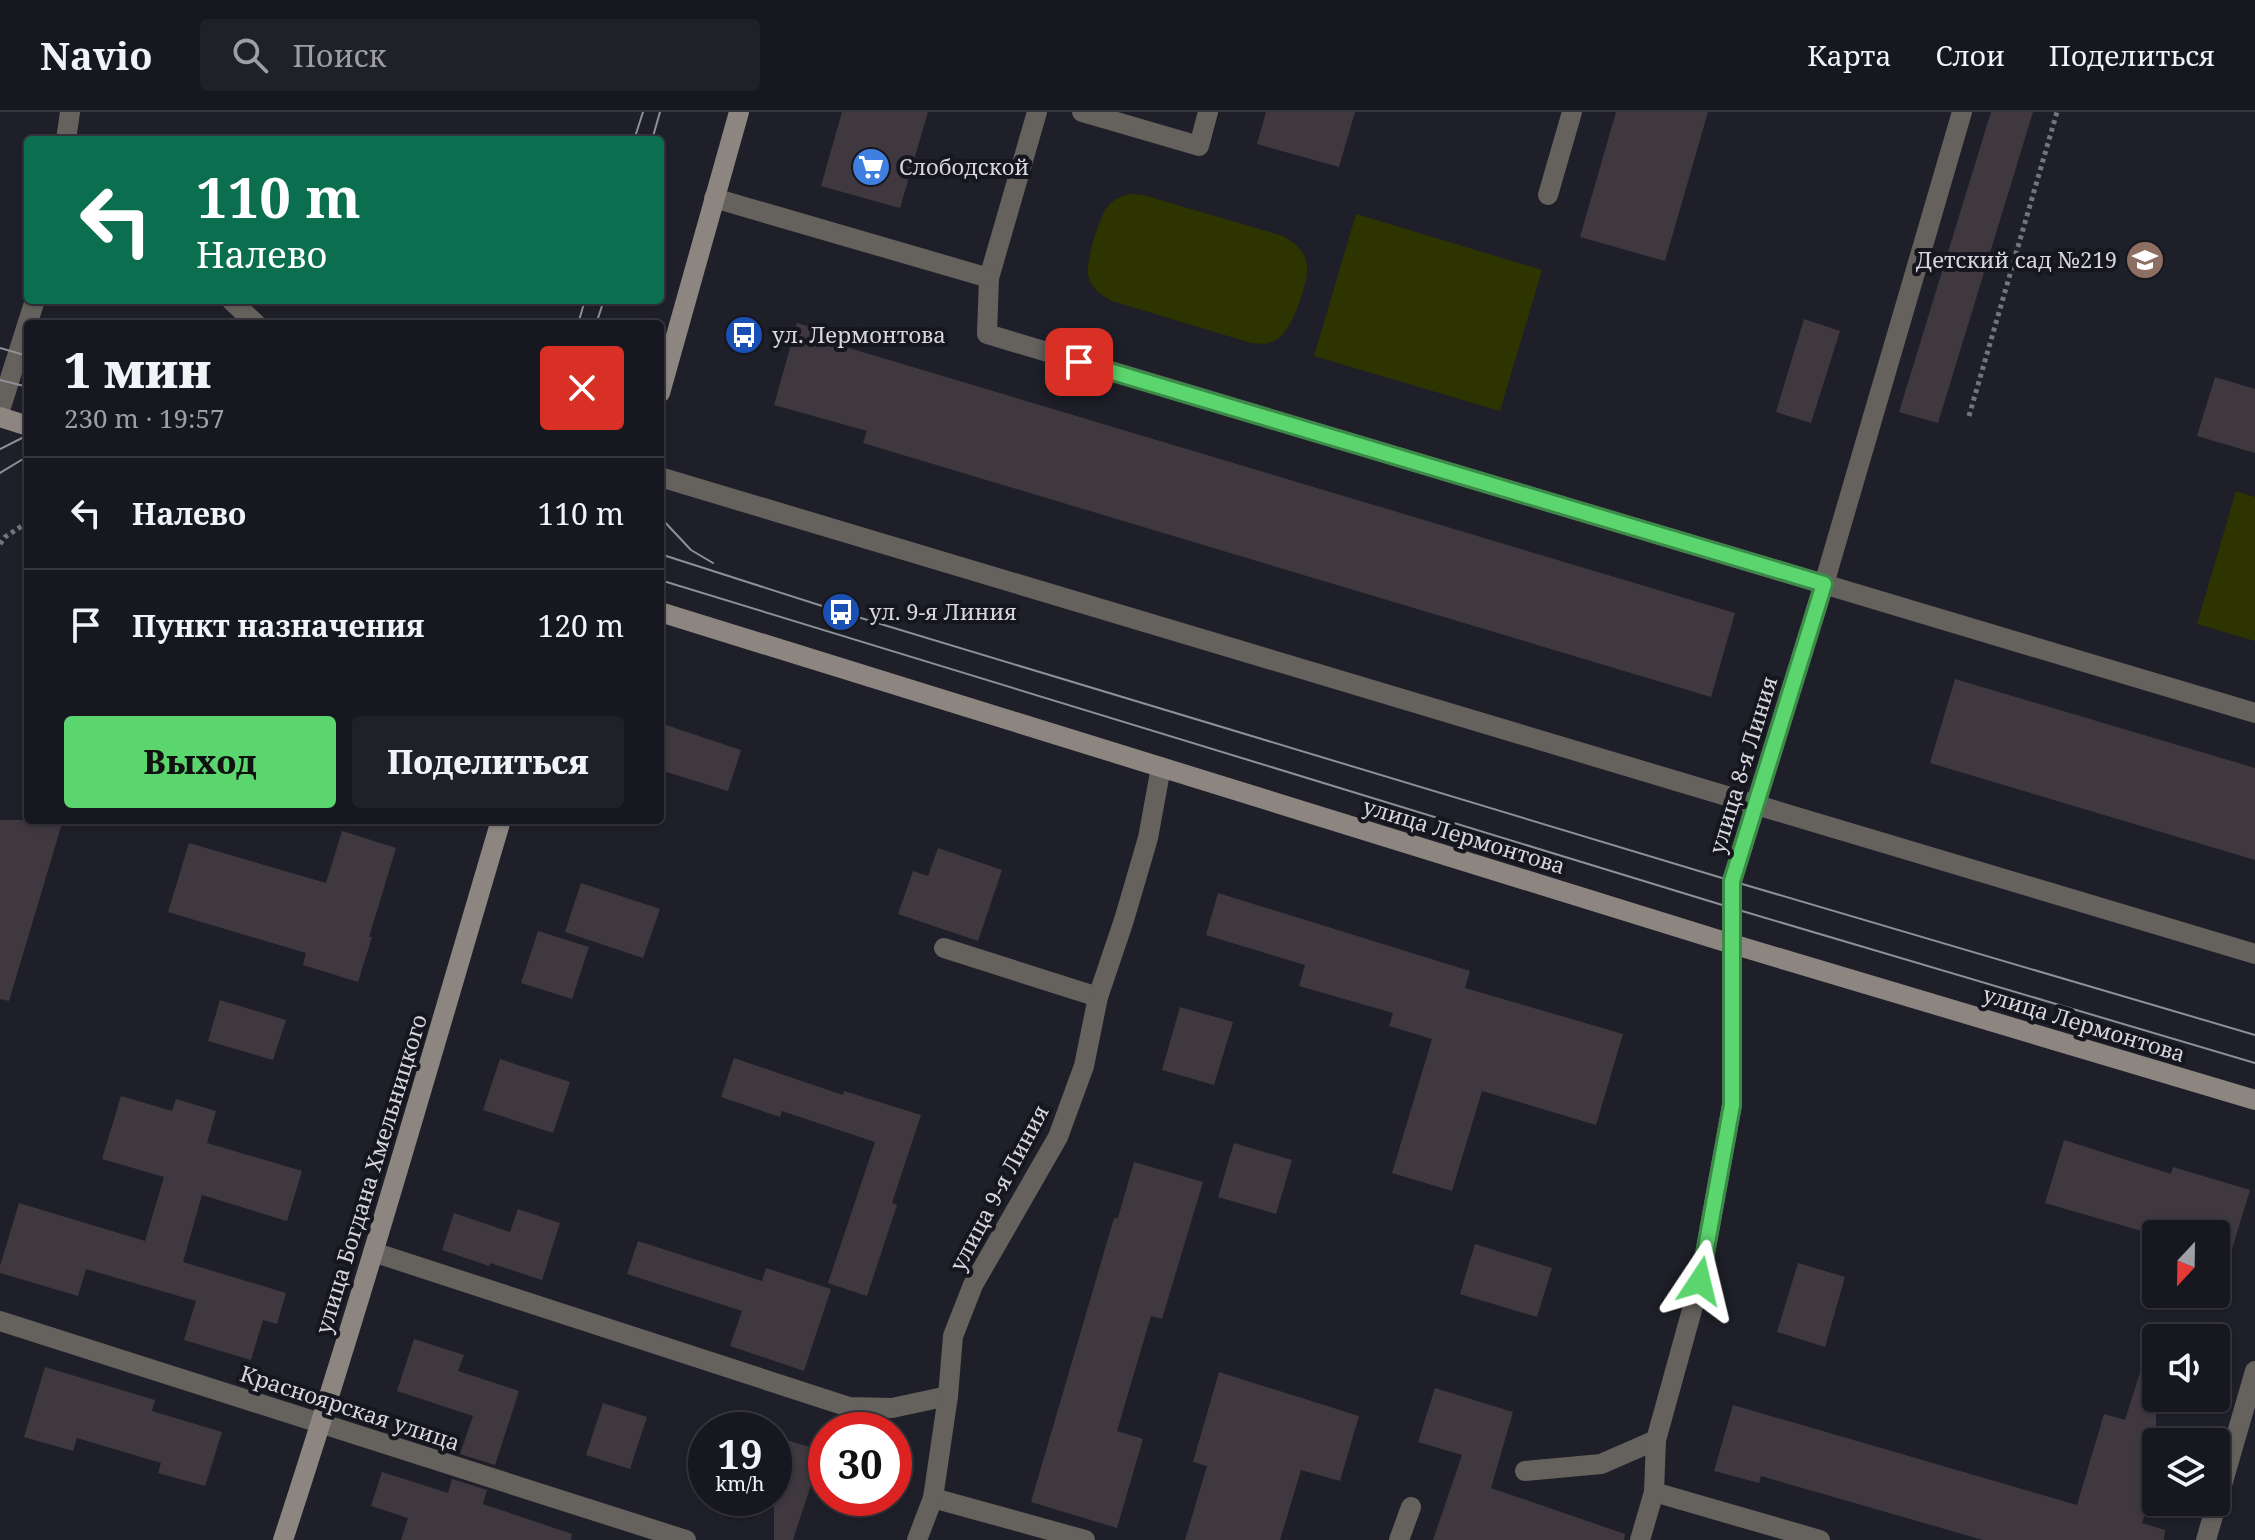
<!DOCTYPE html>
<html lang="ru">
<head>
<meta charset="utf-8">
<style>
	:root { --surface:#17171f; --page:#202028; --text:#f1f3f6; --muted:#9e9fa4; --line:#36363d; --accent:#5bd56e }
	body { margin:0; font-family:"Noto Serif",serif; background:var(--page); color:var(--text); height:100vh; display:flex; flex-direction:column; font-size:30px; white-space:nowrap }
	* { box-sizing:border-box; margin:0 }
	p { font-size:26px; color:var(--muted) }
	.icon { flex:none; width:44px; height:44px; fill:none; stroke:currentColor; stroke-width:2; stroke-linecap:round; stroke-linejoin:round }
	.map { position:relative; flex:1; overflow:hidden }
	.details { position:absolute; left:24px; top:208px; width:640px; height:504px; display:flex; flex-direction:column; background:var(--surface); border-radius:8px; box-shadow:0 2px 6px #0004,0 0 0 2px var(--line) }
	.details>* { flex:none }
	.guide { position:absolute; left:24px; top:24px; width:640px; height:168px; border-radius:8px; box-shadow:0 2px 6px #0004,0 0 0 2px var(--line); background:#0b6e4f; color:#fff; overflow:hidden }
	.needle { width:52px; rotate:202deg }
	.tools { position:absolute; left:2142px; top:1108px; display:grid; gap:16px }
	.tools a { display:grid; place-items:center; width:88px; height:88px; border-radius:8px; background:var(--surface); box-shadow:0 2px 6px #0004,0 0 0 2px var(--line); font-size:40px }
	.speed { position:absolute; left:688px; top:1300px; display:flex; gap:16px; font-size:40px; font-weight:700; text-align:center }
	.speed>* { display:grid; place-content:center; width:104px; height:104px; border-radius:50%; background:var(--surface); box-shadow:0 2px 6px #0004,0 0 0 2px var(--line); line-height:1 }
	.speed small { font-size:20px; font-weight:400 }
	.speed .limit { border:12px solid #d22; background:#fff; color:#111 }
	.pin { position:absolute; display:grid; place-items:center; width:68px; height:68px; color:#fff; margin:-34px; border-radius:16px; box-shadow:0 4px 12px #0006 }
	.me { position:absolute; width:88px; margin:-44px; rotate:10deg; stroke-linejoin:round; filter:drop-shadow(0 0 6px #0008) }
	.turn { display:flex; align-items:center; gap:28px; height:168px; padding:0 40px; font-size:36px }
	.turn .icon { width:104px; height:104px; stroke-width:2.5 }
	.turn b { display:block; font-size:56px; line-height:68px }
	.round { display:grid; place-items:center; flex:none; width:84px; height:84px; border-radius:8px; background:var(--page) }
	.head { display:flex; align-items:center; justify-content:space-between; height:136px; padding:0 40px }
	h1 { font-size:48px; font-weight:800; line-height:60px }
	.primary-button { display:flex; gap:16px; margin-top:auto; padding:16px 40px }
	.primary-button a { flex:1; height:92px; border-radius:8px; background:var(--accent); color:#111; font-size:32px; font-weight:800; line-height:92px; text-align:center }
	.primary-button a+a { background:var(--page); color:var(--text) }
	ul { padding:0; list-style:none }
	li { display:flex; align-items:center; gap:24px; height:112px; padding:0 40px; border-top:2px solid var(--line) }
	li div { flex:1 }
	li b { display:block; font-size:30px }
	li em { font-style:normal }
	header { display:flex; align-items:center; gap:48px; box-sizing:border-box; height:112px; padding:0 40px; background:var(--surface); border-bottom:2px solid var(--line) }
	header strong { font-size:38px }
	nav { display:flex; gap:44px; margin-inline-start:auto; font-size:28px }
	.search { width:560px; height:72px; background:var(--page); display:flex; align-items:center; gap:20px; box-sizing:border-box; padding:0 28px; border-radius:8px; color:var(--muted); font-size:30px }
	.map>svg:first-child { display:block }
</style>
</head>
<body>
<header>
<strong>Navio</strong>
<div class="search"><svg class="icon" aria-label="search" viewBox="0 0 24 24"><circle cx="10" cy="10" r="6"/><path d="M15 15l6 6"/></svg>Поиск</div>
<nav><a>Карта</a><a>Слои</a><a>Поделиться</a></nav>
</header>
<div class="map">
<svg width="2255" height="1428" viewBox="0 0 2255 1428">
	<rect width="100%" height="100%" fill="#1f1f29"/>
	<g fill="#2d3400">
		<path d="M1130,82L1143,83L1283,124C1295,131 1305,139 1307,153C1309,170 1292,220 1276,228C1268,233 1260,232 1251,231L1112,189C1101,183 1089,175 1088,161C1086,148 1100,103 1108,94C1114,87 1122,84 1130,82Z"/>
		<path d="M1356,102L1542,158L1500,299L1314,244Z"/>
		<path d="M2236,379L2255,385V529L2197,512Z"/>
	</g>
	<g fill="#40383f">
		<path d="M842,0H928L900,96L821,74Z"/>
		<path d="M1266,0H1355L1339,55L1257,32Z"/>
		<path d="M1616,0H1708L1665,149L1580,125Z"/>
		<path d="M1991,0H2033L1938,311L1899,300Z"/>
		<path d="M1804,207L1840,219L1811,311L1776,300Z"/>
		<path d="M797,211L831,221L829,230L1735,501L1711,585L863,331L867,319L774,293Z"/>
		<path d="M2215,265L2255,277V341L2197,324Z"/>
		<path d="M1955,567L2255,656V748L1930,651Z"/>
		<path d="M660,611L741,638L728,679L660,658Z"/>
		<path d="M0,708H63L9,889L0,887Z"/>
		<path d="M342,719L396,736L369,825H372L358,870L303,853L306,841L168,800L189,731L326,771Z"/>
		<path d="M938,736L1002,758L978,829L898,802L913,759L928,764Z"/>
		<path d="M581,771L660,797L643,846L565,820Z"/>
		<path d="M1218,781L1470,859L1465,876L1623,922L1596,1013L1482,979L1452,1079L1392,1061L1432,927L1389,914L1393,901L1299,874L1305,853L1206,823Z"/>
		<path d="M538,819L589,835L572,887L521,871Z"/>
		<path d="M220,888L286,908L273,948L208,929Z"/>
		<path d="M1180,895L1233,910L1214,973L1162,958Z"/>
		<path d="M734,946L843,983L844,979L921,1003L892,1091L897,1093L867,1184L828,1171L875,1030L782,999L780,1005L721,985Z"/>
		<path d="M500,947L570,970L553,1021L483,998Z"/>
		<path d="M121,984L172,999L176,987L216,999L207,1031L302,1059L287,1109L202,1083L183,1150L286,1181L277,1212L263,1208L251,1248L184,1228L196,1189L86,1157L78,1184L0,1161V1154L19,1091L145,1129L164,1065L102,1047Z"/>
		<path d="M2064,1028L2171,1062L2173,1055L2250,1078L2228,1150L2216,1146V1122H2156V1128L2151,1126L2152,1122L2045,1091Z"/>
		<path d="M1234,1031L1292,1048L1276,1102L1218,1085Z"/>
		<path d="M1134,1050L1203,1070L1162,1207L1151,1204L1117,1319L1143,1327L1117,1416L1031,1390L1114,1106H1118Z"/>
		<path d="M518,1097L560,1111L542,1168L490,1151L489,1154L442,1138L454,1101L510,1120Z"/>
		<path d="M638,1129L762,1169L766,1156L831,1177L804,1259L730,1234L742,1199L627,1162Z"/>
		<path d="M1475,1132L1552,1156L1537,1205L1460,1182Z"/>
		<path d="M1798,1151L1845,1165L1825,1235L1777,1220Z"/>
		<path d="M414,1227L464,1243L458,1259L519,1279L495,1353L460,1342L473,1304L397,1279Z"/>
		<path d="M2148,1235L2156,1237V1364L2142,1411L2165,1418L2164,1428H1983L1761,1364L1759,1371L1714,1359L1733,1293L2077,1393L2104,1302L2125,1308Z"/>
		<path d="M45,1255L155,1288L152,1299L222,1320L205,1374L158,1361L161,1351L77,1326L73,1339L24,1325Z"/>
		<path d="M1219,1260L1359,1304L1340,1369L1301,1358L1280,1428H1185L1207,1354L1193,1350Z"/>
		<path d="M1435,1276L1513,1300L1491,1376L1625,1422L1624,1428H1433L1462,1343L1418,1330Z"/>
		<path d="M603,1291L647,1305L630,1357L586,1343Z"/>
		<path d="M774,1324L822,1339L793,1428H774Z"/>
		<path d="M382,1360L448,1381L452,1367L487,1378L483,1392L572,1422L571,1428H401L408,1406L371,1394Z"/>
	</g>
	<g fill="none" stroke-linecap="round" stroke-linejoin="round">
		<g stroke="#74747d" stroke-width="5" stroke-dasharray="4 4" stroke-linecap="butt">
			<path d="M1969,304L2057,0"/>
			<path d="M0,432L5,425L28,410"/>
		</g>
		<g stroke="#65615d" stroke-width="20">
			<path d="M1037,0L989,166L987,222L2255,601"/>
			<path d="M1082,0L1199,34L1208,0"/>
			<path d="M1548,83L1572,0"/>
			<path d="M714,86L989,166"/>
			<path d="M660,365L2255,842"/>
			<path d="M944,836L1098,885"/>
			<path d="M373,1140L849,1295L892,1296L948,1284"/>
			<path d="M1525,1359L1601,1352L1656,1328"/>
			<path d="M1654,1380L1820,1428"/>
			<path d="M933,1386L1085,1428"/>
			<path d="M1399,1428L1411,1395"/>
		</g>
		<g stroke="#65615d" stroke-width="20">
			<path d="M66,28L70,0"/>
			<path d="M231,188L256,212"/>
			<path d="M0,298L35,188"/>
			<path d="M0,1209L686,1428"/>
			<path d="M917,1428L933,1386L948,1284L953,1224L973,1173L1058,1025L1084,954L1098,885L1124,808L1148,726L1161,655"/>
			<path d="M1640,1428L1654,1380L1656,1328L1700,1169L1732,993V769L1824,472L1962,0"/>
			<path d="M2206,1428L2255,1259"/>
		</g>
		<g stroke="#8c8580" stroke-width="20">
			<path d="M660,281L739,0"/>
			<path d="M0,305L28,314"/>
			<path d="M660,500L1732,832L2255,988"/>
			<path d="M283,1428C361,1190 430,948 501,708"/>
		</g>
		<g stroke="#8f8f97" stroke-width="2">
			<path d="M634,28L643,0"/>
			<path d="M652,28L660,0"/>
			<path d="M578,212L585,188"/>
			<path d="M596,212L604,188"/>
			<path d="M0,236L28,244"/>
			<path d="M0,268L28,275"/>
			<path d="M0,337L28,323"/>
			<path d="M0,361L28,344"/>
			<path d="M660,405L691,438L713,451"/>
			<path d="M660,442L841,500L1732,769L2255,923"/>
			<path d="M660,468L1732,796L2255,951"/>
		</g>
	</g>
	<g fill="none" stroke-linecap="round" stroke-linejoin="round">
		<g stroke="#3b8a48" stroke-width="20">
			<path id="route" d="M1079,250L1824,472L1732,769V993L1700,1169"/>
		</g>
		<use href="#route" stroke="#5bd56e" stroke-width="14"/>
	</g>
	<defs>
		<g id="supermarket-disc" transform="scale(2)"><circle r="9.5" fill="#3f7fe0" stroke="#16161f"/><path d="M-6-5.5h2.5l.6 2H6L4.5 2H-2.5L-4.4-4H-6ZM-1.5 3.2a1.3 1.3 0 1 0 .1 0ZM3 3.2a1.3 1.3 0 1 0 .1 0Z" fill="#fff"/></g>
		<g id="school-disc" transform="scale(2)"><circle r="9.5" fill="#8d6e63" stroke="#16161f"/><path d="M0-5L7-2L0 1L-7-2ZM-4 1L0 2.5L4 1V4Q0 6-4 4Z" fill="#fff"/></g>
		<g id="bus-disc" transform="scale(2)"><circle r="9.5" fill="#1a4fb4" stroke="#16161f"/><path d="M-5-6H5V4H4V6H2V4H-2V6H-4V4H-5ZM-3.5-4V0h7V-4ZM-3.5 1.2v1.5H-2V1.2ZM2 1.2v1.5H3.5V1.2Z" fill="#fff"/></g>
	</defs>
	<g fill-rule="evenodd">
		<use href="#supermarket-disc" x="871" y="55"/>
		<use href="#school-disc" x="2145" y="148"/>
		<use href="#bus-disc" x="744" y="223"/>
		<use href="#bus-disc" x="841" y="500"/>
	</g>
	<g text-anchor="middle" stroke-width="8" stroke-linejoin="round" paint-order="stroke">
		<g font-size="22" fill="#d6d6dc" stroke="#16161f" text-anchor="start">
			<text x="899" y="63">Слободской</text>
			<text x="2117" y="156" text-anchor="end">Детский сад №219</text>
			<text x="772" y="231">ул. Лермонтова</text>
			<text x="869" y="508">ул. 9-я Линия</text>
		</g>
		<g font-size="22" fill="#d6d6dc" stroke="#16161f">
			<text transform="translate(1743 653) rotate(-73)" y="8">улица 8-я Линия</text>
			<text transform="translate(1464 724) rotate(17)" y="8">улица Лермонтова</text>
			<text transform="translate(2084 912) rotate(17)" y="8">улица Лермонтова</text>
			<text transform="translate(371 1062) rotate(-73)" y="8">улица Богдана Хмельницкого</text>
			<text transform="translate(999 1076) rotate(-62)" y="8">улица 9-я Линия</text>
			<text transform="translate(350 1296) rotate(18)" y="8">Красноярская улица</text>
		</g>
	</g>
</svg>
<div class="tools">
<a><svg class="needle" viewBox="-14 -14 28 28"><path d="M0-13l5 13h-10z" fill="#e53935"/><path d="M0 13l5-13h-10z" fill="#9e9fa4"/></svg></a>
<a><svg class="icon" aria-label="sound" viewBox="0 0 24 24"><path d="M4 9h4l5-4v14l-5-4H4zM17 9q2 3 0 6"/></svg></a>
<a><svg class="icon" aria-label="layers" viewBox="0 0 24 24"><path d="M12 4l9 5-9 5-9-5zM3 14l9 5 9-5"/></svg></a>
</div>
<div class="speed"><div>19<small>km/h</small></div><div class="limit">30</div></div>
<div class="pin" style="left:1079px;top:250px;background:#d93025"><svg class="icon" aria-label="arrive" viewBox="0 0 24 24"><path d="M6 21V4h12l-3 4 3 4H6"/></svg></div>
<svg class="me" style="left:1700px;top:1169px" viewBox="-20 -20 40 40"><path d="M0-17L14 15 0 8-14 15z" fill="#5bd56e" stroke="#fff" stroke-width="4"/></svg>
<div class="guide">
<div class="turn"><svg class="icon" aria-label="left" viewBox="0 0 24 24"><path d="M17 20v-9H6M10 6l-5 5 5 5"/></svg><div><b>110 m</b>Налево</div></div>
</div>
<section class="details">
<div class="head"><div><h1>1 мин</h1><p>230 m · 19:57</p></div><a class="round" style="background:#d93025;color:#fff"><svg class="icon" aria-label="close" viewBox="0 0 24 24"><path d="M6 6l12 12M18 6L6 18"/></svg></a></div>
<ul>
<li><svg class="icon" aria-label="left" viewBox="0 0 24 24"><path d="M17 20v-9H6M10 6l-5 5 5 5"/></svg><div><b>Налево</b></div><em>110 m</em></li>
<li><svg class="icon" aria-label="arrive" viewBox="0 0 24 24"><path d="M6 21V4h12l-3 4 3 4H6"/></svg><div><b>Пункт назначения</b></div><em>120 m</em></li>
</ul>
<div class="primary-button"><a>Выход</a><a>Поделиться</a></div>
</section>
</div>
</body>
</html>
